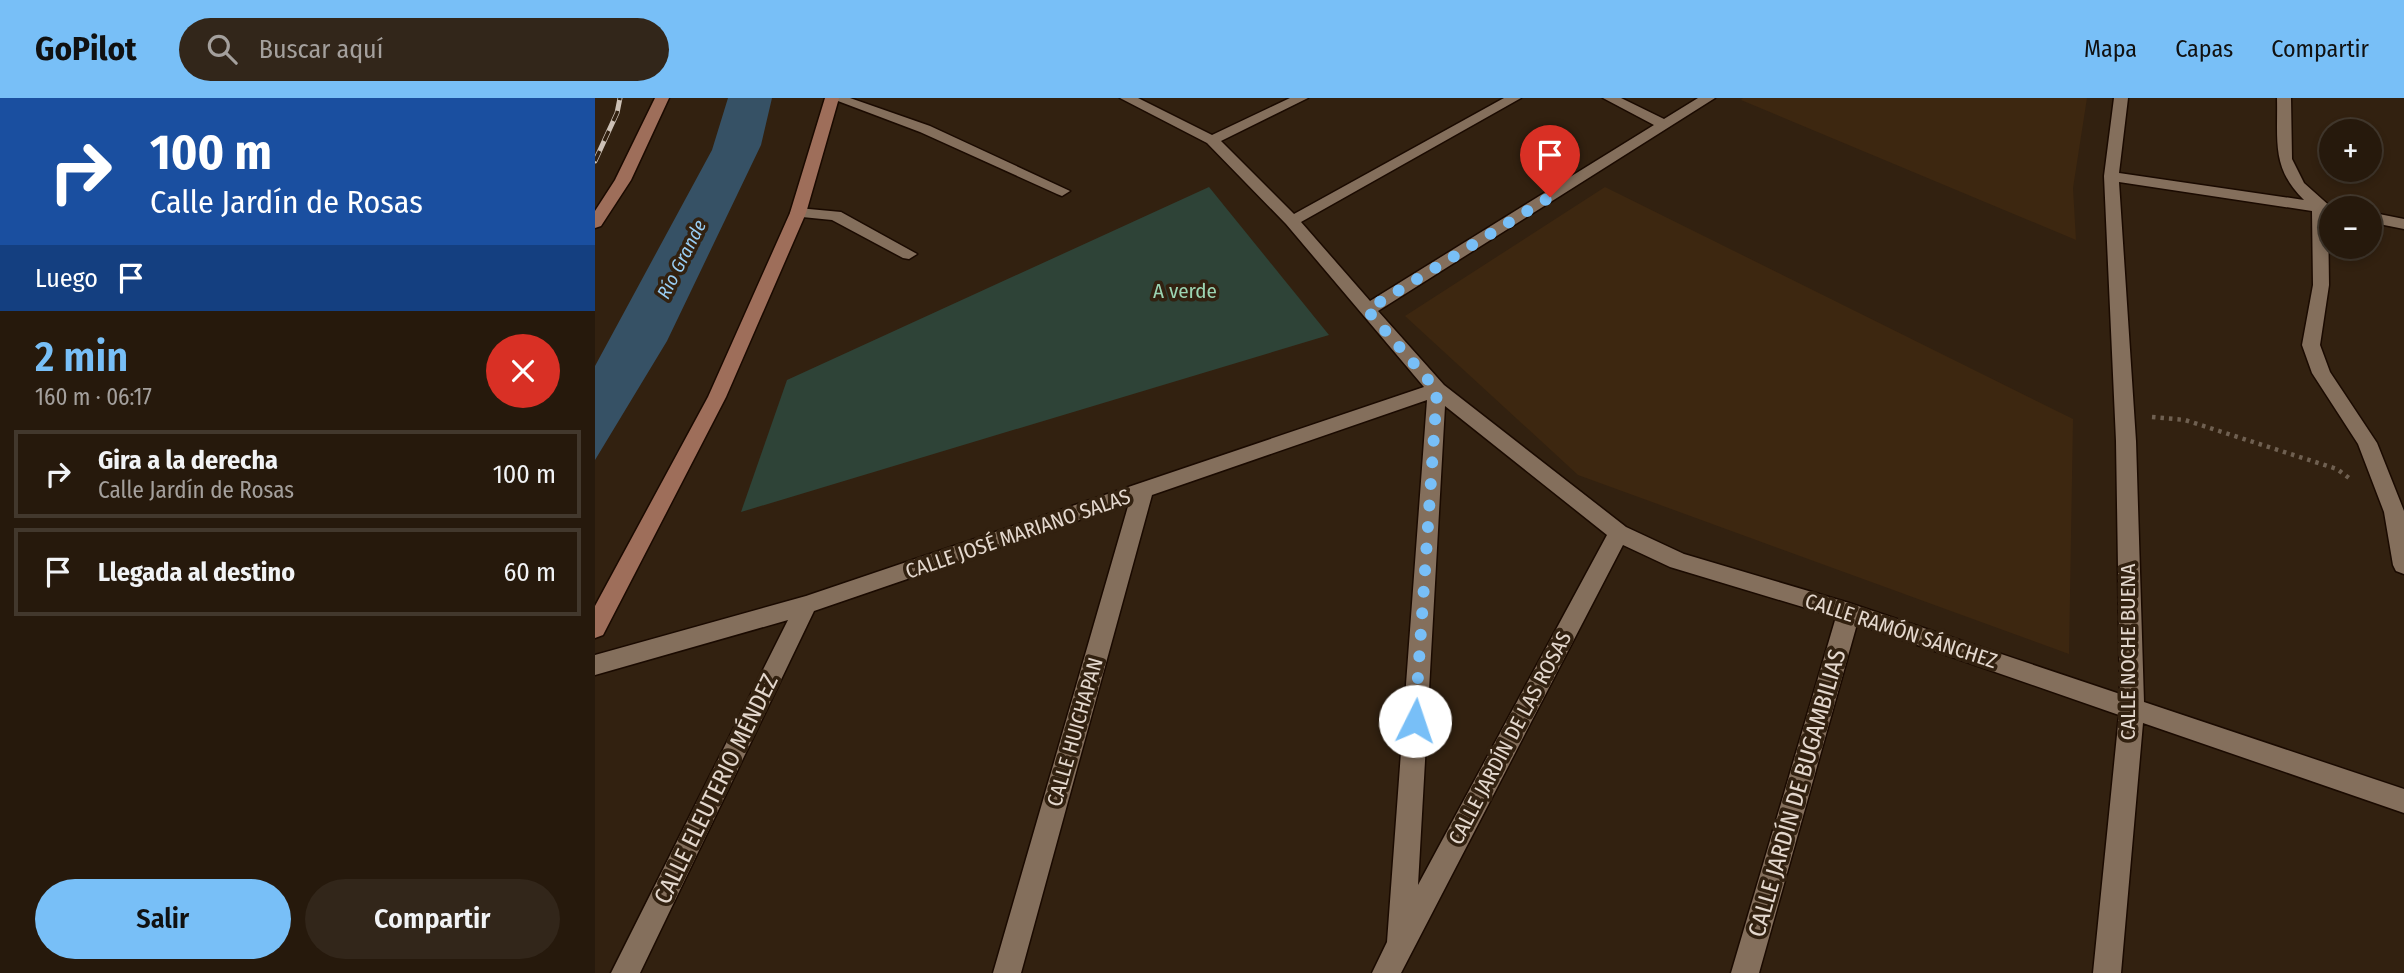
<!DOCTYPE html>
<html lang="es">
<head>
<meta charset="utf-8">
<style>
	:root { --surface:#26190c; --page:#32261a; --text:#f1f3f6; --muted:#a4a09d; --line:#42382d; --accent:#78bff7 }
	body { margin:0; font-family:"Fira Sans Condensed",sans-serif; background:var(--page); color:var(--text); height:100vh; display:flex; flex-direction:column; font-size:26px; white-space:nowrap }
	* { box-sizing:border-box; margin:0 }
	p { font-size:23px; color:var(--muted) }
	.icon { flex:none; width:38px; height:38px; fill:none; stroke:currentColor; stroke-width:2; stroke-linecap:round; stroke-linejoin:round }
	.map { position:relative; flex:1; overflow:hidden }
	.sheet { display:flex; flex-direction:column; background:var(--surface); width:595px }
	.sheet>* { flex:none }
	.hud { background:#1a4fa0; color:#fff; overflow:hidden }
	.controls { position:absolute; left:1724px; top:21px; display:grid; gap:14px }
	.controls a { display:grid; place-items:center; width:63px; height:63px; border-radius:50%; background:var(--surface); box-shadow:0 4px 10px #0003,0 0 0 2px var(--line); font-size:35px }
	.pin { position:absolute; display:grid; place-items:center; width:60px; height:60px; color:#fff; margin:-72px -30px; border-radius:50% 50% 50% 0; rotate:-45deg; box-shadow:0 0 7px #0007 }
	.pin .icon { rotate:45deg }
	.me { position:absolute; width:77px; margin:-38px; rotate:4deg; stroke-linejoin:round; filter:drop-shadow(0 0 5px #0008) }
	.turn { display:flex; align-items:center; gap:24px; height:147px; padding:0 35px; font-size:32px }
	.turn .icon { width:91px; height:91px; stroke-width:2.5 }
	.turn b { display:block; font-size:49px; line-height:60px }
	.then { display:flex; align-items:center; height:66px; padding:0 35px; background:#0003; gap:14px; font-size:26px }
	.round { display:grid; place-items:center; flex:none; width:74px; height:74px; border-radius:37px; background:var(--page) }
	.summary { display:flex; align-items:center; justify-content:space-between; height:119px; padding:0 35px }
	h1 { font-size:42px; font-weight:600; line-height:52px; color:var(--accent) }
	.button { display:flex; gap:14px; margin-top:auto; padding:14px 35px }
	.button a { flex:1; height:80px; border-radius:42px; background:var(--accent); color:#111; font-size:28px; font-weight:600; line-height:80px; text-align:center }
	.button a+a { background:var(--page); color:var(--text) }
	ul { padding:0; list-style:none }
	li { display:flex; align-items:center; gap:21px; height:88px; margin:0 14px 10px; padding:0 21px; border:4px solid var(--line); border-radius:0px }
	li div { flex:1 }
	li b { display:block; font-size:26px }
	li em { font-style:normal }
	header { display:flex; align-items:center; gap:42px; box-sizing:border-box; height:98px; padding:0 35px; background:var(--accent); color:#111 }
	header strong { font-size:33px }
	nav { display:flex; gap:38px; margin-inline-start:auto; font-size:24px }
	.search { width:490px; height:63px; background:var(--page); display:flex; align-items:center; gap:18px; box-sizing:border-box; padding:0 24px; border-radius:38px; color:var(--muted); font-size:26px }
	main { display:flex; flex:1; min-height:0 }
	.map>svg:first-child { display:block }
</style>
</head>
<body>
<header>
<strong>GoPilot</strong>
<div class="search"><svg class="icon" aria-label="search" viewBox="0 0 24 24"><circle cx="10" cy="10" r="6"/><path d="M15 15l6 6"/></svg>Buscar aquí</div>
<nav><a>Mapa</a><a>Capas</a><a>Compartir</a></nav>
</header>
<main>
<section class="sheet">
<div class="hud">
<div class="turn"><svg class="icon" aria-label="right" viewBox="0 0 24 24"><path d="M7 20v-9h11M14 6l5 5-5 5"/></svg><div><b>100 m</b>Calle Jardín de Rosas</div></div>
<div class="then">Luego<svg class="icon" aria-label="arrive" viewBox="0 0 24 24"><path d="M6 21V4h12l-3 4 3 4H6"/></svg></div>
</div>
<div class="summary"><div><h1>2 min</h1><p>160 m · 06:17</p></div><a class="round" style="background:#d93025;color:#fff"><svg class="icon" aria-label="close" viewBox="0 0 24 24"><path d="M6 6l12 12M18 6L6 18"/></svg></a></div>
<ul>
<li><svg class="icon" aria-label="right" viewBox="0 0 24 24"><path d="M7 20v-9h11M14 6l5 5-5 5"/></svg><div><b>Gira a la derecha</b><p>Calle Jardín de Rosas</p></div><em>100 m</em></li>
<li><svg class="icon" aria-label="arrive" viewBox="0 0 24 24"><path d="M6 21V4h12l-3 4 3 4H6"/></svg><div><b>Llegada al destino</b></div><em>60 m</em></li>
</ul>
<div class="button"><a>Salir</a><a>Compartir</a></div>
</section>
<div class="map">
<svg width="1809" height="875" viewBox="0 0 1809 875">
	<rect width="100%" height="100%" fill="#322110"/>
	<g fill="#3d2710">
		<path d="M1148,0H1492L1478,90L1481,142L1146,2Z"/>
		<path d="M1010,89L1478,321L1474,556L983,377L810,218Z"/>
	</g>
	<path fill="#2e4337" d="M614,89L734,237L146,414L192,282Z"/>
	<path fill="#365165" d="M133,0H177L166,47L72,243L0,362V268L117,52Z"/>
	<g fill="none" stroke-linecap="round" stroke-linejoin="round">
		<g stroke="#1a0a00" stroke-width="3">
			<g id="minor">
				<path d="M235,0H255L335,28L475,93L467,98L462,96L325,34Z"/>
				<path d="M525,0H543L617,37L695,0H713L626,43L699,116L909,0H926L706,124L775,203L1059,27L1008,0H1026L1069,21L1103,0H1120L783,213L849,287L1031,429L1089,456L1254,505L1525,596L1521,343L1509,78L1519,0H1533L1524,75L1709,102C1676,70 1683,43 1682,0H1696L1697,61L1709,85L1737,110L1733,114L1734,187L1725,247L1735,274L1782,345L1809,413V476L1801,473L1798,467L1789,414L1763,346L1717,275L1707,247L1718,187L1717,113L1524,84L1541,343L1549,604L1809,691V715L1548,625L1526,875H1498L1524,617L1262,526L1164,875H1136L1241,519L1075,469L1028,447L806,875H777L792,844L832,302L557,397L426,875H398L534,405L219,513L45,875H16L193,522L0,577V557L211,498L829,289L691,126L612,45ZM850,308L1012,437L823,787Z"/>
				<path d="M203,110L246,114L322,156L314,161L308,160L237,122L197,118L195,115L197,112Z"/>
				<path d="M1774,114L1809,121V131L1774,124Z"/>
			</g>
		</g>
		<g stroke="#1a0a00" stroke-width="3">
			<g id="secondary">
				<path d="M60,0H74L36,82L6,128L0,130V113L20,82Z"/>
				<path d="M230,0H244L211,115L131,299L8,537L0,540V508L113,299L195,115Z"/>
			</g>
		</g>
		<path stroke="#6f6051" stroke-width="4.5" stroke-dasharray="3.5 5" stroke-linecap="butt" d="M1557,319L1590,322L1742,371L1754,380"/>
		<use href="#minor" fill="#846f5c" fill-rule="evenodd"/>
		<use href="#secondary" fill="#9e6e5a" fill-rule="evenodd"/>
		<g stroke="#cdc1b6" stroke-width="5">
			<path id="rail" d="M0,63L22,15L25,0"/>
		</g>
		<use href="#rail" stroke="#322110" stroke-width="3.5" stroke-dasharray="11" stroke-linecap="butt"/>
	</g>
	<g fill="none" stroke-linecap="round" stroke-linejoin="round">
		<path stroke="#78bff7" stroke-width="12" stroke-dasharray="0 21.6" d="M820,623L842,292L772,212L955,99"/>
	</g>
	<g text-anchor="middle" stroke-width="7" stroke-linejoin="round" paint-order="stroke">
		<g font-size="19" font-style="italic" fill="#99cdf3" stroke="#322110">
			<text transform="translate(86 161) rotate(-63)" y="7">Río Grande</text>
		</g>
		<g font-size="21" fill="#9cd5b3" stroke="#322110">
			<text x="590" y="200">A verde</text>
		</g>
		<g font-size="21" fill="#e4d8ce" stroke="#322110">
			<text transform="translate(423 436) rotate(-19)" y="7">CALLE JOSÉ MARIANO SALAS</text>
			<text transform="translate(1306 533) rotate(18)" y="7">CALLE RAMÓN SÁNCHEZ</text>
			<text transform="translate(1533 554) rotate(-90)" y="7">CALLE NOCHE BUENA</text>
			<text transform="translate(480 634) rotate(-74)" y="7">CALLE HUICHAPAN</text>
			<text transform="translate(915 640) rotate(-62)" y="7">CALLE JARDÍN DE LAS ROSAS</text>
		</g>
		<g font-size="24" fill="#e4d8ce" stroke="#322110">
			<text transform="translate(121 691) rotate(-64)" y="8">CALLE ELEUTERIO MÉNDEZ</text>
			<text transform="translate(1202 695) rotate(-74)" y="8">CALLE JARDÍN DE BUGAMBILIAS</text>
		</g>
	</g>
</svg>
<div class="controls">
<a>+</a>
<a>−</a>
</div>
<div class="pin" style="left:955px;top:99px;background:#d93025"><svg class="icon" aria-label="arrive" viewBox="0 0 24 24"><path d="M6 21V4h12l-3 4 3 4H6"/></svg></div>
<svg class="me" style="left:820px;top:623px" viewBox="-20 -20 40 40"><circle r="19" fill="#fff"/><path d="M0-13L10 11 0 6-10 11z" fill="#78bff7"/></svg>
</div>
</main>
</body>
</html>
